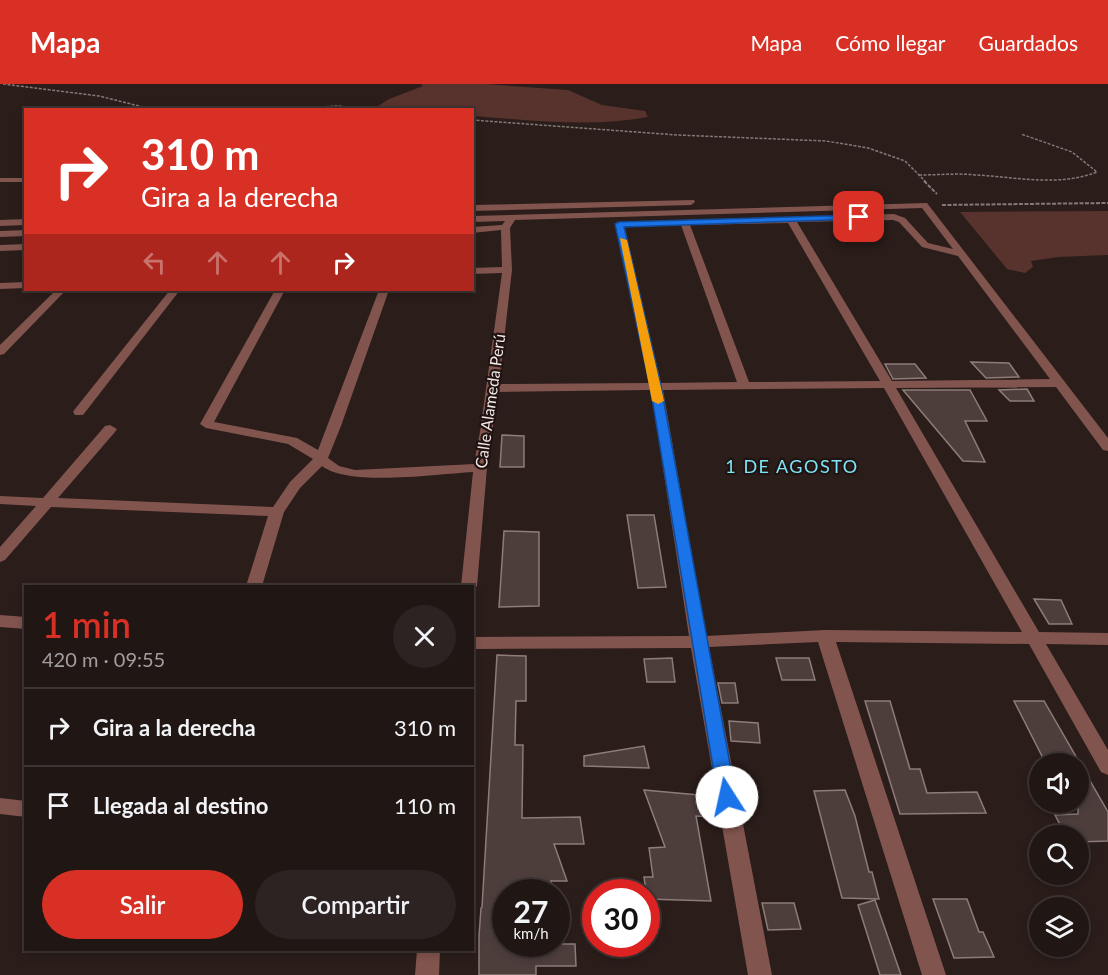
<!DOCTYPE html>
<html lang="es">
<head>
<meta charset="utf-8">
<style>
	:root { --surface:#201614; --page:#2d2322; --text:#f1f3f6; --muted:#a29fa0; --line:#3d3534; --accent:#d93025 }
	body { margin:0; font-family:Lato,sans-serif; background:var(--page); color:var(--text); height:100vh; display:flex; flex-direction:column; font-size:22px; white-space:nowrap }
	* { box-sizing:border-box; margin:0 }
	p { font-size:20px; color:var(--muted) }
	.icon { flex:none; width:33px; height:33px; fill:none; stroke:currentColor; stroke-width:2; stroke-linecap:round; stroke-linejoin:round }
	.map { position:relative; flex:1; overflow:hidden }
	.sheet { position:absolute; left:24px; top:501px; width:450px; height:366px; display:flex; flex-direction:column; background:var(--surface); border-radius:0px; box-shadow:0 3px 9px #0003,0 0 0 2px var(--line) }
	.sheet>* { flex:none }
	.top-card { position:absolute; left:24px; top:24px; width:450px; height:183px; border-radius:0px; box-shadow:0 3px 9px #0003,0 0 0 2px var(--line); background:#d93025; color:#fff; overflow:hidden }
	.fabs { position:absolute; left:1029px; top:669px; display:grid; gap:12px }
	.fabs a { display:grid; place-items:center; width:60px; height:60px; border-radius:50%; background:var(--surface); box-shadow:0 3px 9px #0003,0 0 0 2px var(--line); font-size:30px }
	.speed { position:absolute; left:492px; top:795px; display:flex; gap:12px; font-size:30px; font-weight:700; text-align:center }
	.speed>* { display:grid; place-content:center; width:78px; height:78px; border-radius:50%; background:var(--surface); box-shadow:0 3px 9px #0003,0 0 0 2px var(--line); line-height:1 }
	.speed small { font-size:15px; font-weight:400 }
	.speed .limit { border:9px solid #d22; background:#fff; color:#111 }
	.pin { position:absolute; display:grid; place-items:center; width:51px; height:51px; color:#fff; margin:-26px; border-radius:12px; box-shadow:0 3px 9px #0006 }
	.me { position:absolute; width:66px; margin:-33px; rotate:350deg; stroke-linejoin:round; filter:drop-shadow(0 0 4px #0008) }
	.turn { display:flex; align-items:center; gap:21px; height:126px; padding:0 18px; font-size:27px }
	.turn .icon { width:78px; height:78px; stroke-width:2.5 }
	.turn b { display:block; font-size:42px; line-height:51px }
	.lanes { display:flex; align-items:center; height:57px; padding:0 18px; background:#0003; justify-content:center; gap:30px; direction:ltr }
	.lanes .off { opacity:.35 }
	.round { display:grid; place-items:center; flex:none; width:63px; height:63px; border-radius:32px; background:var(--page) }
	.overview { display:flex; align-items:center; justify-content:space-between; height:102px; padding:0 18px }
	h1 { font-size:36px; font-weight:600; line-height:45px; color:var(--accent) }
	.button { display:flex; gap:12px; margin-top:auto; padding:12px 18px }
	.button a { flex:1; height:69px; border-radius:36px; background:var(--accent); color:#fff; font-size:24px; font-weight:600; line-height:69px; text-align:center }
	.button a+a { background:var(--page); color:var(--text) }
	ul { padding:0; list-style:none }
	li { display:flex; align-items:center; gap:18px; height:78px; padding:0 18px; border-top:2px solid var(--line) }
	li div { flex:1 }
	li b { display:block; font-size:22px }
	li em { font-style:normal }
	header { display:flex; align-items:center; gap:36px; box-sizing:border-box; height:84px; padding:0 30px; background:var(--accent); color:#fff }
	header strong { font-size:28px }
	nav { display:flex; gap:33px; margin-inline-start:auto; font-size:21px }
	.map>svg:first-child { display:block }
</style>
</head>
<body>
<header>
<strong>Mapa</strong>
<nav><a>Mapa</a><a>Cómo llegar</a><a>Guardados</a></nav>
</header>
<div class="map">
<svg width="1108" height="891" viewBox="0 0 1108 891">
	<rect width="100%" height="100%" fill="#2a1d1a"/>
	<g fill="#58322d">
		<path d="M421,0H485L568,6L602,21L645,27L648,33C591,44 530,36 473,32L472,26L375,24L389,15L423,2Z"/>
		<path d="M1108,127V171L1058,173L1031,177L1033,183L1025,189L1007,185L960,128Z"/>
	</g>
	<g fill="#4d3e3c" stroke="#8d7c79" stroke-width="1.5">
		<path d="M971,278L1009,279L1019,293L986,294Z"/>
		<path d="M885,280H915L926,294L893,295Z"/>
		<path d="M1027,305L1034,317H1010L999,306Z"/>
		<path d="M903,306H970L987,337H965L985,378L963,377Z"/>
		<path d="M502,351L524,352V383H500Z"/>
		<path d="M627,431H654L666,503L638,504Z"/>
		<path d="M504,447L539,448V522L499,523Z"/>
		<path d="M1034,515L1061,516L1072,540H1049Z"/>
		<path d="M497,571L526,572V617H516L515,661H523L522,734L580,733L584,760H554L567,797H551L552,808H506V860H575L576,882H536V891H479V852L481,824L482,823Z"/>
		<path d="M672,574L675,598H647L644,575Z"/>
		<path d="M776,574H809L815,596H782Z"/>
		<path d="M718,599H735L738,619H722Z"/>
		<path d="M865,617H890L910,685H920L927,709L977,708L986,729L900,730Z"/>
		<path d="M1014,617H1044L1108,728V757L1078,758V752H1066L1055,731L1078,730V680H1046Z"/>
		<path d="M729,637L758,639L760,659L731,657Z"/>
		<path d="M644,662L649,684L584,682V672Z"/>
		<path d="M644,706L710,712L713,733L696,732L711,817L647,815L644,793H653L649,764L665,763Z"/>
		<path d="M845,706L855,732L869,788H872L879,815L842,814L814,707Z"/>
		<path d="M933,815H967L979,848H983L994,873L954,874Z"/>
		<path d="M875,816L901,891H880L858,821Z"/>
		<path d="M762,819H794L801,845L768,846Z"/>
	</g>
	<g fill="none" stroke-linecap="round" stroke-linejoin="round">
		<g stroke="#857977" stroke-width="1.5" stroke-dasharray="3 1.5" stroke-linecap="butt">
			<path d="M3,0L99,12L155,26"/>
			<path d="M258,26L339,22L362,26"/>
			<path d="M472,36L677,51L826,57L868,64L905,77L926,98"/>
			<path d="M919,91C938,91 957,89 976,91C1016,93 1058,103 1097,88L1072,68L1021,50"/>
		</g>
		<g stroke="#857977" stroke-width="2" stroke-dasharray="4 1.5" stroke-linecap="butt">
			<path d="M924,97L937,110"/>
			<path d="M942,121L1108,119"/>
		</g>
		<g fill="#82544e" fill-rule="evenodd">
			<rect x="0" y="94" width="26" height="4"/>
			<path d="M694,116L695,118L691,121L472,127V121Z"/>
			<path d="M927,119L1108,354V367L1103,366L1056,303L896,304L1039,548L1108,549V561L1046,560L1108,666V691L1101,688L1029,560L836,558L946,891H922L818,558L709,563L772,891H748L691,564L472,565V553L689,552L651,306L498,308L487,384L477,502L472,506V502H461L473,388C437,390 349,403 322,382L300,404L284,428L262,502H246L268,432L51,423L5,476L0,478V463L36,422L0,420V412L43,414L105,342L110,341L117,345L115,348L58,414L273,423L290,398L313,375L288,360L206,344L200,340L275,206H285L214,338L297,354L318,366L379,206H389L341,342L328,374L339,382L355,386L474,380L480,348L502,189L472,190V184L502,183L501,146L472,149V143L502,141L505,137L472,138V132ZM922,124L953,165L928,159L905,134L894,130L632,138V142L635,143L681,141L737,298L661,299L624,140L616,138L649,299L499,300L512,186L510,144L515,136ZM893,136L899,138L922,163L958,172L1050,295L892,297L797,138ZM788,139L880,297L749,298L690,141ZM884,304L1022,548L825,546L706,552L663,306Z"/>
			<path d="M26,135V141L0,142V136Z"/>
			<path d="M26,146V152L0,153V147Z"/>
			<path d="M26,160V166L0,167V161Z"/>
			<path d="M26,198V204L0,205V199Z"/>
			<path d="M56,206H66L4,270L0,271V261Z"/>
			<path d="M170,206H180L83,331H75L73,328L75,325Z"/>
			<path d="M0,531L26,533V545L0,543Z"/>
			<path d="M0,714L26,717V733L0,730Z"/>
			<path d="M417,866H440L439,891H415Z"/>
		</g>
	</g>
	<path fill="#1a73e8" stroke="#114b97" stroke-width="1.5" d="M859,131H862V135L624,143L661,302L736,713L734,719L727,721L721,719L718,713L650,302L615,140L619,138Z"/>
	<path fill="#f59e0b" d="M620,154L627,156L664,317L658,320L652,317Z"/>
	<g text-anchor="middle" stroke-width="4.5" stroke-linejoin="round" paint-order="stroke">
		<g font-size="16" fill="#f2e9e7" stroke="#201311">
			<text transform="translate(490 317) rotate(-82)" y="6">Calle Alameda Perú</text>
		</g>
		<g font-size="18" letter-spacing="1.5" fill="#7be4f5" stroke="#201311">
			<text x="792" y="389">1 DE AGOSTO</text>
		</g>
	</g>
</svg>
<div class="fabs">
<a><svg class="icon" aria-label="sound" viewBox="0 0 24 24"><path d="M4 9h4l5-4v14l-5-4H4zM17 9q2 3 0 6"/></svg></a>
<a><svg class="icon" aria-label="search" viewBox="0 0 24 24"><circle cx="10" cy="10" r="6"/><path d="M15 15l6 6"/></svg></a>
<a><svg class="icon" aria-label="layers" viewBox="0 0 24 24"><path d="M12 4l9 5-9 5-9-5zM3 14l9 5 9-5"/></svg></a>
</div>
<div class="speed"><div>27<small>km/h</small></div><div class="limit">30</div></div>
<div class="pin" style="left:859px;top:133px;background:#d93025"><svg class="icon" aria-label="arrive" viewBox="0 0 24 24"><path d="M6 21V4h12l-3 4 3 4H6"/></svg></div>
<svg class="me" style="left:727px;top:713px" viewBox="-20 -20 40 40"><circle r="19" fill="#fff"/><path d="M0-13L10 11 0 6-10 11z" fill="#1a73e8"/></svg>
<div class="top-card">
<div class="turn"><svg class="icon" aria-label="right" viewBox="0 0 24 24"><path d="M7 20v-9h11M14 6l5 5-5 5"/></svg><div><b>310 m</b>Gira a la derecha</div></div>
<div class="lanes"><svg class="icon off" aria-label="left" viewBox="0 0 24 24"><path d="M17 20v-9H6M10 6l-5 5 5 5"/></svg><svg class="icon off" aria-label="ahead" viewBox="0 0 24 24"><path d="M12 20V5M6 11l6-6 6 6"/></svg><svg class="icon off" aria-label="ahead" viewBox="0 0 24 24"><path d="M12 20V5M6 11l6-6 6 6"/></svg><svg class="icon" aria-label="right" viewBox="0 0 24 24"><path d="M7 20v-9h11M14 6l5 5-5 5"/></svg></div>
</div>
<section class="sheet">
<div class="overview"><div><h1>1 min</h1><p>420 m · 09:55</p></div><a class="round"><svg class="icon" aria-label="close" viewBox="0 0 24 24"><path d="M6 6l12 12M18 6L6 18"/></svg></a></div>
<ul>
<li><svg class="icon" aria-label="right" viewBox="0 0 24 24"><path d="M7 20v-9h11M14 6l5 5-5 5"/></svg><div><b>Gira a la derecha</b></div><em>310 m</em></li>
<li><svg class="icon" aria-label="arrive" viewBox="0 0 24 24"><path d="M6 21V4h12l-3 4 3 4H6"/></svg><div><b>Llegada al destino</b></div><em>110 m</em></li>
</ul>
<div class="button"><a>Salir</a><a>Compartir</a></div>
</section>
</div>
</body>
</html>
